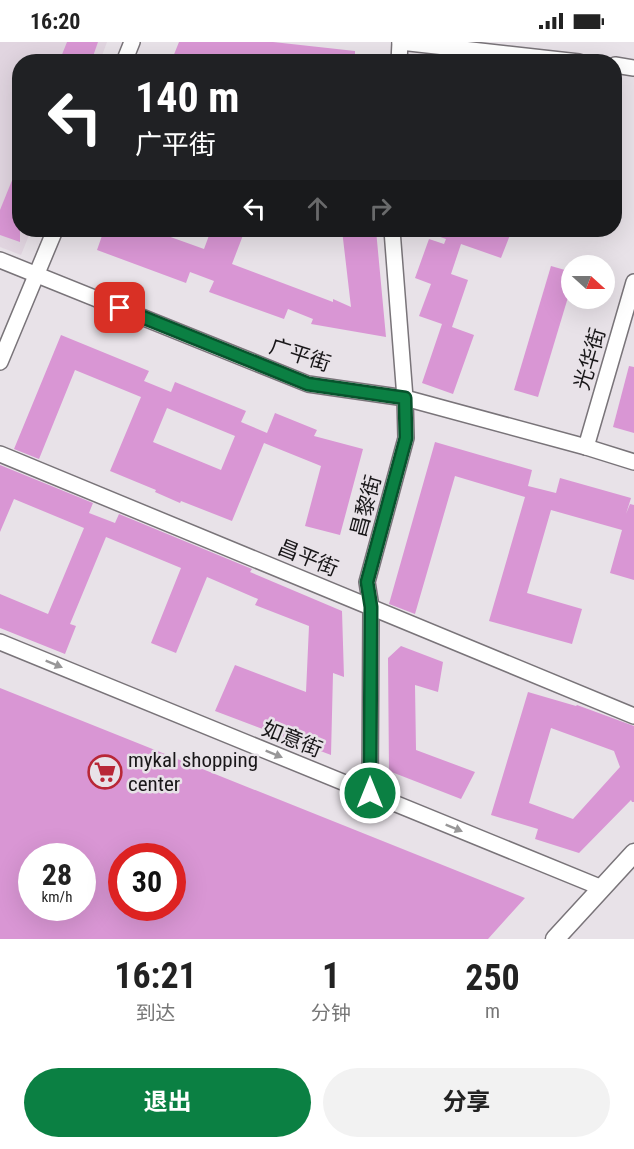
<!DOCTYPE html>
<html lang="zh">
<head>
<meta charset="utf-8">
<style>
	:root { --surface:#fff; --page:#f2f2f2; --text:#222; --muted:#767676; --accent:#0b8043 }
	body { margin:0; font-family:"Roboto Condensed","Noto Sans SC",sans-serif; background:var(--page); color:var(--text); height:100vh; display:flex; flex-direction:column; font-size:22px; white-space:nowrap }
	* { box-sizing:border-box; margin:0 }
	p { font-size:20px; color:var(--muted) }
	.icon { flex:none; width:33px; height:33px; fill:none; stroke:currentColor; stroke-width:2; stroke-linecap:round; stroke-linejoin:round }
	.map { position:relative; height:897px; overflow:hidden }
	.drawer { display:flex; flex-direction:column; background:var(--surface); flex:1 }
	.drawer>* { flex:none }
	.guide { position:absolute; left:12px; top:12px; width:610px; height:183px; border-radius:24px; box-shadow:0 6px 24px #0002; background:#202124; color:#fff; overflow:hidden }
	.needle { width:39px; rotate:111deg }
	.tools { position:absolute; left:561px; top:213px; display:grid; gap:12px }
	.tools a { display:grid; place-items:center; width:54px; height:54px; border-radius:50%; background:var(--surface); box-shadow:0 6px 24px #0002; font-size:30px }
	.speed { position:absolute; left:18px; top:801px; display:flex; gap:12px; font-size:30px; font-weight:700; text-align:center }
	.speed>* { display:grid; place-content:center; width:78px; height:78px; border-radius:50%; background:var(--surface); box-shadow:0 6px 24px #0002; line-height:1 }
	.speed small { font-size:15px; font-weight:400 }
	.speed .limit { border:9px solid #d22; background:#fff; color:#111 }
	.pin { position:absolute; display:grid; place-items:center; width:51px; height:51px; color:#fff; margin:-26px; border-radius:12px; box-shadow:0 3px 9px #0006 }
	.me { position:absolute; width:66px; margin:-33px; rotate:0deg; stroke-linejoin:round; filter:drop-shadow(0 0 4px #0008) }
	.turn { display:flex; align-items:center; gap:21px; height:126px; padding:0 24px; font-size:27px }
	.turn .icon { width:78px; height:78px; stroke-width:2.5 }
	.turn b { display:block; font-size:42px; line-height:51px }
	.lanes { display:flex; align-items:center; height:57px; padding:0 24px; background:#0003; justify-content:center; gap:30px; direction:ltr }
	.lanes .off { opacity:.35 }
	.eta { display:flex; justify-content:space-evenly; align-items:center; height:102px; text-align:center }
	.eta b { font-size:36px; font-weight:700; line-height:42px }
	.primary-button { display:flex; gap:12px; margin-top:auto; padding:12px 24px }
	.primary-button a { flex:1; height:69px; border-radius:36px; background:var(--accent); color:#fff; font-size:24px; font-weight:700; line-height:69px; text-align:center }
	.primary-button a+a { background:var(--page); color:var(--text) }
	.status { display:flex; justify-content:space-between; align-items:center; height:42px; padding:0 30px; background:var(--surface); direction:ltr }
	.status svg { height:16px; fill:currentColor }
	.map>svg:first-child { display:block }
</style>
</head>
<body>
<div class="status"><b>16:20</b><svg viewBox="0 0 49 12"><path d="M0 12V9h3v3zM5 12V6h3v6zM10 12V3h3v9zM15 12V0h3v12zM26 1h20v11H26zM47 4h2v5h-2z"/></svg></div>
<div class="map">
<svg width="634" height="897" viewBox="0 0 634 897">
	<rect width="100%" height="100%" fill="#e8e2e8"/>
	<path fill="#e1d5e0" d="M0,0H107L100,19L20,20V188H31L21,213L0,205Z"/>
	<g fill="#d996d4" fill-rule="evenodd">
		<path d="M67,0H98L91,20H59Z"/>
		<path d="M179,0H273L355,9V20H171Z"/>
		<path d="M19,121H20V200L0,193V168Z"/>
		<path d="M104,188H151L204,207L211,188H245L232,222L333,260V257L351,265L342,188H376L386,295L311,282L313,277L288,267L284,277L209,250L214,239L190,230L186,241L97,208Z"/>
		<path d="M427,188H512L501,216L461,202L451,232L468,238L452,285L474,293L453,352L422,341L442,282L419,274L431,242L415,236L429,197L444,202L446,197L426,190Z"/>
		<path d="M551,224L572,230V242L538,355L514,348Z"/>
		<path d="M61,293L149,329L144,339L171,350L175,340L246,369L241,380L267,391L275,371L317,388L314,394L363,407L340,493L305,484L321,424L264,401L232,479L181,459L180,461L155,450L156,448L110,429L141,355L75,328L39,417L14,407ZM167,366L235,394L221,428L153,400Z"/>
		<path d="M629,324L634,325V391L613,385Z"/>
		<path d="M435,400L532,428L528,444L556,451L560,436L631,456L626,472L630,462L634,463V538L610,531L622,488L551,468L527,551L582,567L572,602L489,579L525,455L455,434L415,572L389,562Z"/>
		<path d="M0,423L93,461L89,471L115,481L119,472L252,527L250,530L342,569L344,635L333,631L331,713L215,669L235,623L306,650L309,584L255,563L258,557L207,535L176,611L151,601L181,526L106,495L70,582L76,584L65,612L0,586V552L48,572L84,486L14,457L0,490Z"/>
		<path d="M401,604L443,620L438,650L415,643L416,708L475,730L461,757L389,729L388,616Z"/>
		<path d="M0,646L525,856L488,897H0ZM32,814H82V866H32ZM122,814H172V866H122Z"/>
		<path d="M528,650L576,664L577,663L634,684V760H632L631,758L579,811L535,797L538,787L491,773ZM551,686L614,709L620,725L573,777L529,761Z"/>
	</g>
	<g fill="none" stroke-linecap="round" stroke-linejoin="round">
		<g stroke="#797479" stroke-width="18">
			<g id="minor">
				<path d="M400,0L579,20"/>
				<path d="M124,20L132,0"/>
				<path d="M399,20L400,0"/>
				<path d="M615,23L634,26"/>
				<path d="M0,218L308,342L405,356L586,405L634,420"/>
				<path d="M0,320L55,188"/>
				<path d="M586,405L634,240"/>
				<path d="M0,412L634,674"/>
				<path d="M0,600L602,846"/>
				<path d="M370,751L371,565L367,540L406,396L405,356L392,188"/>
			</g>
		</g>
		<g stroke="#797479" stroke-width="21">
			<path id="tertiary" d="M555,897L634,811"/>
		</g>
		<use href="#minor" stroke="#fff" stroke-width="15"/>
		<use href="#tertiary" stroke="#fff" stroke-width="18"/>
	</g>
	<defs><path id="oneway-solid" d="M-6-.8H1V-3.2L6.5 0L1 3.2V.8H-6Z" transform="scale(1.5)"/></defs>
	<g fill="#989798">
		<use href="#oneway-solid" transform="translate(54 622) rotate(22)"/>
		<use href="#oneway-solid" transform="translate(274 712) rotate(22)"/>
		<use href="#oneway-solid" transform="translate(454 786) rotate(22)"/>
	</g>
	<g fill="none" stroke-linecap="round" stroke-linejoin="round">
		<g stroke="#07532c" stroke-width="15">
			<path id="route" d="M120,266L308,342L405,356L406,396L367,540L371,565L370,751"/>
		</g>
		<use href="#route" stroke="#0b8043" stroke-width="10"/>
	</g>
	<defs>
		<g id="supermarket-ring" transform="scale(1.725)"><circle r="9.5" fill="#e8e2e8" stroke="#b82737" stroke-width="1.5"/><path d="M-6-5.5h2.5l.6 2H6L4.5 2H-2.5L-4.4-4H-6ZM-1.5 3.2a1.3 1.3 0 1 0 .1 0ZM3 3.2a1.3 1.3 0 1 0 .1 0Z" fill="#b82737"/></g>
	</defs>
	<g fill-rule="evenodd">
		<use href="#supermarket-ring" x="105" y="730"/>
	</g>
	<g text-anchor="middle" stroke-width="5" stroke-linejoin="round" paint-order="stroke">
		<g font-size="21" fill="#191719" stroke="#e8e2e8">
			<text transform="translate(300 313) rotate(18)" y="7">广平街</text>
			<text transform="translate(590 317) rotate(-74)" y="7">光华街</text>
			<text transform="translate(366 464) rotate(-75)" y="7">昌黎街</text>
			<text transform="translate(308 516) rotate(22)" y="7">昌平街</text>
			<text transform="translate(292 697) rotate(22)" y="7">如意街</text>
		</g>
		<g font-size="21" fill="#191719" stroke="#e8e2e8" text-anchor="start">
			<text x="128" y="725">mykal shopping<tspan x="128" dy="24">center</tspan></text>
		</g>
	</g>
</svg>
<div class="tools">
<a><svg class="needle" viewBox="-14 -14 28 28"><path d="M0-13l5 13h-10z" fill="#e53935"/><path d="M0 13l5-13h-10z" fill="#767676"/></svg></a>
</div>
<div class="speed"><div>28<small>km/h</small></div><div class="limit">30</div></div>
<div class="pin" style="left:120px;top:266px;background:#d93025"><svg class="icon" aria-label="arrive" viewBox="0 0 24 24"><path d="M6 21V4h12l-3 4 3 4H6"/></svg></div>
<svg class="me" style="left:370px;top:751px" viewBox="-20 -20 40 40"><circle r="17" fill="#0b8043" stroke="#fff" stroke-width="3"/><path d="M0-11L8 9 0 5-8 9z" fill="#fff"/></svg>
<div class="guide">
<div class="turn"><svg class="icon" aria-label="left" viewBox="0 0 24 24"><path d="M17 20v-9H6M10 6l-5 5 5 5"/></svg><div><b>140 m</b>广平街</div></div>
<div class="lanes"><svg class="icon" aria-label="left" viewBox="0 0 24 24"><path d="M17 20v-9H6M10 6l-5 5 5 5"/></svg><svg class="icon off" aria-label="ahead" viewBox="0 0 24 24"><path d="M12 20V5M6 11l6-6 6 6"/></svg><svg class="icon off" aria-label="right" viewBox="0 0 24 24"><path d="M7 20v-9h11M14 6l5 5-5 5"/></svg></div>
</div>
</div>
<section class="drawer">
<div class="eta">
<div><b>16:21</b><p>到达</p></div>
<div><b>1</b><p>分钟</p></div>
<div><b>250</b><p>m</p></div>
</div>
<div class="primary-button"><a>退出</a><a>分享</a></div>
</section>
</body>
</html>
